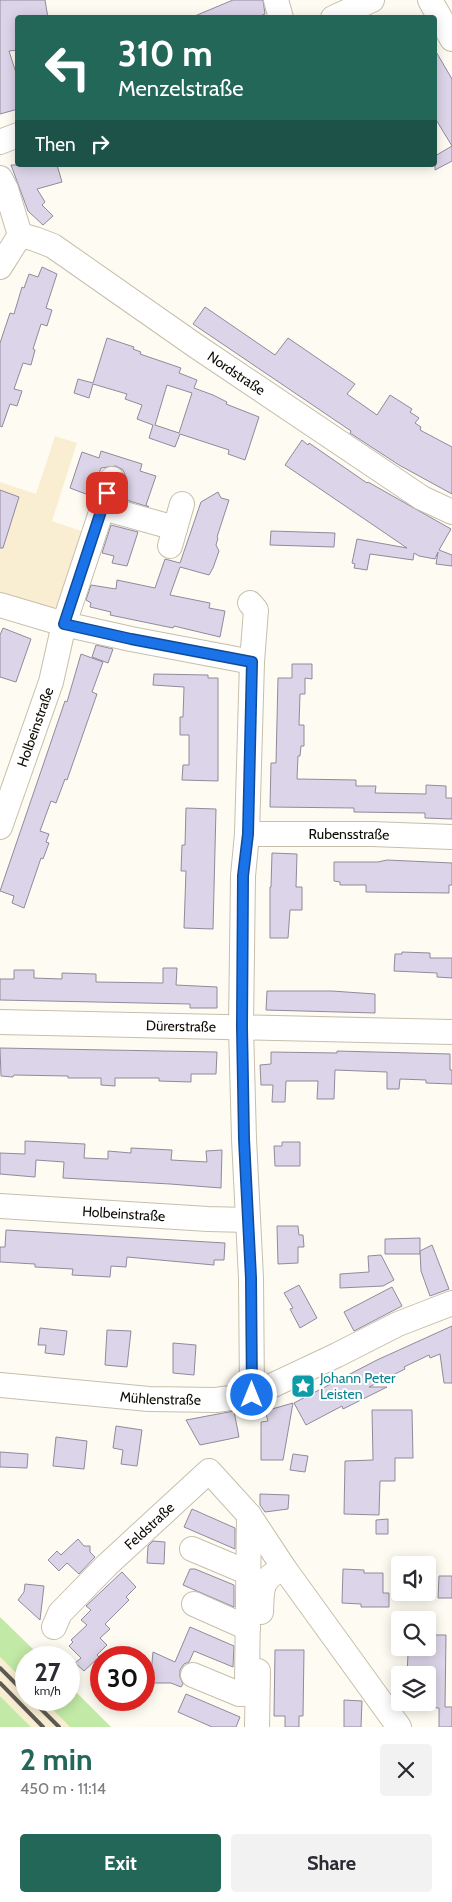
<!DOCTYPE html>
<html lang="en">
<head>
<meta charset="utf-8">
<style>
	:root { --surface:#fff; --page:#f2f2f3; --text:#2b2b33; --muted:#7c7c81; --accent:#236759 }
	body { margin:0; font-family:Cabin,sans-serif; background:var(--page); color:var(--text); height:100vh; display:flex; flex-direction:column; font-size:19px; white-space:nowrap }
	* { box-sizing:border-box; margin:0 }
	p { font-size:16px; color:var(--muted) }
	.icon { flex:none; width:28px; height:28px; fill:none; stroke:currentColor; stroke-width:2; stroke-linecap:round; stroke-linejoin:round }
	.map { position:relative; height:1727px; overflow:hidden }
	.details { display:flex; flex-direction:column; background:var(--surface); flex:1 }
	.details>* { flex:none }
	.top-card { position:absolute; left:15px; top:15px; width:422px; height:152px; border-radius:5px; box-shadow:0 2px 12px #0003; background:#236759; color:#fff; overflow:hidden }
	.buttons { position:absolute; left:391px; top:1556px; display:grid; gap:10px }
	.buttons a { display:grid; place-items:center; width:45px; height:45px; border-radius:5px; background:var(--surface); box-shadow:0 2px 12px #0003; font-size:25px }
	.speed { position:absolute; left:15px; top:1646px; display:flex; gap:10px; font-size:25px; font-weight:700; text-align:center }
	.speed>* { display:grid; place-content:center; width:65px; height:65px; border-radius:50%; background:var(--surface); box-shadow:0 2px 12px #0003; line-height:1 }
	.speed small { font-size:12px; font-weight:400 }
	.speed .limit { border:8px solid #d22; background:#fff; color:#111 }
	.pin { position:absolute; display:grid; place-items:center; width:42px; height:42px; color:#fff; margin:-21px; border-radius:10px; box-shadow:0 2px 8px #0006 }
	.me { position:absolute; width:55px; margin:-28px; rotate:0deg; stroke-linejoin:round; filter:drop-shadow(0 0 4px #0008) }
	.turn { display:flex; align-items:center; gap:18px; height:105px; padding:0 20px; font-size:22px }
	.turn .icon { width:65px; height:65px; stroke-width:2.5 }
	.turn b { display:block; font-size:35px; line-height:42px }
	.then { display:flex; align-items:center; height:48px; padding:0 20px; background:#0003; gap:10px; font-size:19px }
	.round { display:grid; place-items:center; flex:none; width:52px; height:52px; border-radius:5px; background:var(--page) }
	.headline { display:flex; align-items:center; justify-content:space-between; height:85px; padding:0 20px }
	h1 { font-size:30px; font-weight:700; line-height:38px; color:var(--accent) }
	.cta { display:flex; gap:10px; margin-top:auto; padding:10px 20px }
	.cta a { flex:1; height:58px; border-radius:5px; background:var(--accent); color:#fff; font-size:20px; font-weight:700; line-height:58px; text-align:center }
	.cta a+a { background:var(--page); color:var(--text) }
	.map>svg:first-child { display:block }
</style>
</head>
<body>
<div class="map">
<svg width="452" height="1727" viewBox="0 0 452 1727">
	<rect width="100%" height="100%" fill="#fefbf2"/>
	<g fill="#f9eed2">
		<path d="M55,436L77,443L52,521L87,533L62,602L53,609L0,594V482L36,494Z"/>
		<path d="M0,1657L26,1683V1700H43L70,1727H31L0,1696Z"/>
	</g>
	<g fill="#c2e9a5">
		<path d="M0,1617L41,1657L26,1658V1683L0,1657Z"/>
		<path d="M69,1685L111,1727H70L43,1700H69Z"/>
		<path d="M0,1696L31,1727H0Z"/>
	</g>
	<g fill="#dcd4e8" stroke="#918a9c" fill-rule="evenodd">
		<path d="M0,0H45L48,18H18V50L9,51L18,79V109L0,114Z"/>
		<path d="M233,0H263L265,14L255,18H190Z"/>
		<path d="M435,50L452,79V161L435,170V156L452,146L435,118Z"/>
		<path d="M11,165H57L62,182L37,189L45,202L42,205L53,216L43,225L28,211Z"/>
		<path d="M42,267L57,274L46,308L52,310L47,326L41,324L33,349L35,350L31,365L23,363L14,389L22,391L17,406L10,404L2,427L0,426V343L10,313L14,314L22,287L24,288L29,274L38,277Z"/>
		<path d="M205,307L275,355L288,338L355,384L347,394L377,415L390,395L412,409L410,412L419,418L415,423L421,427L420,430L452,447V494L399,465L376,450L350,433L351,431L193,324Z"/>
		<path d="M107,338L134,347L133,349L141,352L140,354L181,368L179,373L197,380L194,388L213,395L227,402L226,404L259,417L245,460L228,454L229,450L180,434L175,447L149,438L153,425L137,419L142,405L125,399L127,394L93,384L89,398L74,393L78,379L93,383ZM167,385L192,393L179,433L155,425Z"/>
		<path d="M302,440L308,445L309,443L367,483L368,482L451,529L439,550L452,555V566L436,564L438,552L435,559L419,556L414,553L413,560L370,554L367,570L354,568L355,564L352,563L357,539L407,548L285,465Z"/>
		<path d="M101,451L142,464L140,471L156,476L146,505L149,507L120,498L126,477L123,470L116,466L101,468L91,496L70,488L82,452L99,458Z"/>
		<path d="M0,490L19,497L3,548H0Z"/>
		<path d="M218,492L221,498L229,500L217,537L218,538L216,545L219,551L213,568L209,575L180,567L170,595L210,603L209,608L225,611L220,637L174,626L173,628L110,615L111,612L90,607L91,603L86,600L91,585L116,589L117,580L155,588L165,559L180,563L201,502Z"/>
		<path d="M111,525L138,532L127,566L112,563L114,556L102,553Z"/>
		<path d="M271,531L335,533L334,547L270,545Z"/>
		<path d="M3,628L31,639L16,682L0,677V635Z"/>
		<path d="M96,645L113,649L108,663L92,657Z"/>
		<path d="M81,654L103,662L92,692L97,694L67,780L65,779L56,803L51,801L40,831L49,834L46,842L49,843L43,859L41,858L24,908L12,903L14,896L0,891L65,701L67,702Z"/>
		<path d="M292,664H312V679L305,678V694H300L299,725H304V746H301L300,756H298L297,779L356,780V786H376L375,793L426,794V785L446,786V798H452V819L425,818V813L354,812V808L270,807L271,763H276L278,678H292Z"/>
		<path d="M154,674L208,675V678H218V781L182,780L183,765H189V735H180V717H183L184,687L153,685Z"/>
		<path d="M186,808L216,809L213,929L184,928L186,871H181L182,845H185Z"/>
		<path d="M272,853L297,854L296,887H302V910H290L288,938H270V887H271Z"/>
		<path d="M387,860L452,863V885H449V893L366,892V885H340V882L334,881V862H378Z"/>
		<path d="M402,952L430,953V958H452V978L437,977V973L394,971L395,954H402Z"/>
		<path d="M163,968H177L176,985L217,987V1008H190V1004L0,1000V979H14V970H34V978L62,979V973L96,974V982L163,983Z"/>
		<path d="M267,991H332L375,994V1013L266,1010Z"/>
		<path d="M0,1048L217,1052L216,1074H191V1082L159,1081V1078H115V1086L101,1085V1078H68V1076L14,1075L13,1077L1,1076Z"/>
		<path d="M337,1051L450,1054V1070H452V1084L426,1083V1080L400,1079L399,1089H387V1072L335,1070L334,1099H317L318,1081H286L285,1102H272L273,1085H261L260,1065L271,1064V1052L337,1053Z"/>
		<path d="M25,1141L85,1144L84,1158L108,1159V1151L131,1153V1148L172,1150L171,1160L207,1162L206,1151L222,1150L221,1188L170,1184L63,1178L64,1162L36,1160L35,1177L0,1174V1153L25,1154Z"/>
		<path d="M282,1142H300V1166H275L274,1146H282Z"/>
		<path d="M277,1226H298L299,1235H303L304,1247H298V1263L278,1264Z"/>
		<path d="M6,1230L225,1243L224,1260H214V1265L127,1257L126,1267L111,1266L110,1277L72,1275L73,1269L35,1267V1264L0,1262V1247H5Z"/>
		<path d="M420,1238V1254H385V1239Z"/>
		<path d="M432,1245L449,1289L430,1296L421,1271L420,1251Z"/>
		<path d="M381,1255L394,1280L383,1286L340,1288V1274L369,1272L368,1256Z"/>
		<path d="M299,1285L317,1318L300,1328L290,1309L293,1308L284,1293Z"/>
		<path d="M392,1287L402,1306L354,1331L344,1312Z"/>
		<path d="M452,1326V1383H444L440,1354L430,1358L429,1355L404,1367L405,1369L369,1387H387L343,1409L342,1406L306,1425L294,1403L377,1360Z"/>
		<path d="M40,1328L67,1331L64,1355L45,1353L46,1345H38Z"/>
		<path d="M107,1330L131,1331L127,1367L105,1365Z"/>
		<path d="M173,1343L196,1345L194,1375L173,1373Z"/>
		<path d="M293,1403L283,1460H261V1422L268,1421L265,1411Z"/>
		<path d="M372,1410H412L413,1458H395V1481H380L379,1515L344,1514L345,1461L373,1460Z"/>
		<path d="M234,1411L239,1437L200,1445L186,1420Z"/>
		<path d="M116,1426L142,1430L137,1466L121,1464L123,1450L113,1448Z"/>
		<path d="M56,1437L87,1441L84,1469L53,1466Z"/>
		<path d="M0,1452L28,1454L27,1468L0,1467Z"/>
		<path d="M293,1454L308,1456L305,1472L290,1470Z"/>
		<path d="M260,1494L289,1495L288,1509L265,1512L260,1505Z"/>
		<path d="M192,1509L235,1528V1549L184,1527Z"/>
		<path d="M388,1519V1534H376V1520Z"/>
		<path d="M78,1539L84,1546H90V1552L95,1557L79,1574L67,1563L59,1571L48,1560L57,1551L61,1555Z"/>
		<path d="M153,1541L165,1542L164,1564L147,1563L148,1546Z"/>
		<path d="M190,1569H195L234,1585V1607L183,1585Z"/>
		<path d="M343,1569L364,1570V1573H383V1593H389V1607H361V1604L342,1603Z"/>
		<path d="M122,1572L136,1587L126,1597L129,1600L105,1624L110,1629L100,1638L107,1645L97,1655L99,1657L84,1671L75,1663L81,1658L69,1646L73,1642L71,1640L87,1625L81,1620L91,1610L86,1606Z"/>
		<path d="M439,1576H452V1598H438Z"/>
		<path d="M25,1584L44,1586L40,1620L18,1600L24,1592Z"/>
		<path d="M190,1627L234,1646L233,1667L194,1651L189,1662L184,1664L180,1670V1677L183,1684L181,1687L171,1683H150L153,1652L175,1662Z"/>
		<path d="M430,1635H446L445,1707H452V1727H439V1708L428,1707L429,1675H407L408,1654L429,1655Z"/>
		<path d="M275,1650H304L303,1716H299V1727H285V1716H274Z"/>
		<path d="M186,1694L240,1717L236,1727H212L178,1712Z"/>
		<path d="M344,1700L362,1701L361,1727H344Z"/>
	</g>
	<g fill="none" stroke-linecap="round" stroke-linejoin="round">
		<g stroke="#c7bfac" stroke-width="26">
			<g id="minor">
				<path d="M276,0L281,18"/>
				<path d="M430,0L452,39"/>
				<path d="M333,18L372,0"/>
				<path d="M0,142L18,135"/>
				<path d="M0,178L6,189L20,235"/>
				<path id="s1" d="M20,235L35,239L53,246L196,346L422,498L452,512"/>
				<path d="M0,267L20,235"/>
				<path d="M103,508L175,528"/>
				<path d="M170,546L182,504"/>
				<path d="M250,603L256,610L252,662L247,834L243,876L241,1027L244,1139L251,1278L252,1395"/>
				<path d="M0,605L64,624L131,639L252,662"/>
				<path id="s2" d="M0,827L51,682L64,624L112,479"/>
				<path id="s3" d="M247,834H372L452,837"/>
				<path id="s4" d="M0,1022L452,1032"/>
				<path id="s5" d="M0,1206L208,1219L248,1220"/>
				<path id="s6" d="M0,1385L149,1399L216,1400L252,1395L337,1355L398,1324L452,1303"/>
				<path d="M192,1549L249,1573"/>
				<path d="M194,1604L248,1628"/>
				<path d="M261,1612C262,1588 260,1579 284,1568"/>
				<path id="s7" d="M54,1627L60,1613L107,1565L209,1471L249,1515L284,1568L399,1727"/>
				<path d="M193,1675L239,1694H244L247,1686L249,1515"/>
				<path d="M257,1727L258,1671"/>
			</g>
		</g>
		<use href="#minor" stroke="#fff" stroke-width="24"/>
		<g stroke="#5e5b54" stroke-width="4">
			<path d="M0,1668L26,1694"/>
			<path d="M0,1683L43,1727"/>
			<path d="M32,1700L59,1727"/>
		</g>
	</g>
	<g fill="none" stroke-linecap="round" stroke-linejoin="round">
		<g stroke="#114b97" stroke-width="12">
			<path id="route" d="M107,493L64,624L131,639L252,662L248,834L243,876L242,1027L244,1139L251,1278L252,1395"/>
		</g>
		<use href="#route" stroke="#1a73e8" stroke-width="9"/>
	</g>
	<defs>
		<g id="sight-square" transform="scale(1.25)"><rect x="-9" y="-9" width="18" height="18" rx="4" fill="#0f9aa8" stroke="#fff"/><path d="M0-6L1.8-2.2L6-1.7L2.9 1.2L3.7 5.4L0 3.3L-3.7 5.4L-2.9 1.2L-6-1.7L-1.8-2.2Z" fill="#fff"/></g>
	</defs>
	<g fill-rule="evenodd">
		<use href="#sight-square" x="303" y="1386"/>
	</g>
	<g text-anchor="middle" stroke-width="4" stroke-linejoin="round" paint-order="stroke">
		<g font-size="14" fill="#0f0c06" stroke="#fff">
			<text dy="5" stroke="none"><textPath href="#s1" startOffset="258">Nordstraße</textPath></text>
			<text dy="5" stroke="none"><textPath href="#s2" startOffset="106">Holbeinstraße</textPath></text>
			<text dy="5" stroke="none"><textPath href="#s3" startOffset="102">Rubensstraße</textPath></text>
			<text dy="5" stroke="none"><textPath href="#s4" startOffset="181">Dürerstraße</textPath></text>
			<text dy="5" stroke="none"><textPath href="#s5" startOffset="124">Holbeinstraße</textPath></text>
			<text dy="5" stroke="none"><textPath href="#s6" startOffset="161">Mühlenstraße</textPath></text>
			<text dy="5" stroke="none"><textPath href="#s7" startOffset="140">Feldstraße</textPath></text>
		</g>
		<g font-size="14" fill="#0d838f" stroke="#fff" text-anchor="start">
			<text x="320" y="1383">Johann Peter<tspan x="320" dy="16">Leisten</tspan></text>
		</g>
	</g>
</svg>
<div class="buttons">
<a><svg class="icon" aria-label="sound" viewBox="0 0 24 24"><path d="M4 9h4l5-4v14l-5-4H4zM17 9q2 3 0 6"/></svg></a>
<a><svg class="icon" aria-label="search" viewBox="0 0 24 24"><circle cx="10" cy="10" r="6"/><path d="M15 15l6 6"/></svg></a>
<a><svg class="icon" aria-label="layers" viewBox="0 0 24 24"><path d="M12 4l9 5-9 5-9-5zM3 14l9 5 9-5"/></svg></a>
</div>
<div class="speed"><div>27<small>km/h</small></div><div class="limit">30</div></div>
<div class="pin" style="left:107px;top:493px;background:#d93025"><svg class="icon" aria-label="arrive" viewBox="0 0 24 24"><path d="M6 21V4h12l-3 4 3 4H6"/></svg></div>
<svg class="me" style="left:252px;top:1395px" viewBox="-20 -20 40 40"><circle r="17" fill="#1a73e8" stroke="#fff" stroke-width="3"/><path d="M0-11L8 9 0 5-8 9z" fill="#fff"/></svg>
<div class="top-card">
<div class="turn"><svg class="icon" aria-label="left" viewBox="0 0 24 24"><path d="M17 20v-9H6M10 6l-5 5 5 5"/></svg><div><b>310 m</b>Menzelstraße</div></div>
<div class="then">Then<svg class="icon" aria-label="right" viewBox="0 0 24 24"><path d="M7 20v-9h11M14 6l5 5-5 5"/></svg></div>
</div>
</div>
<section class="details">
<div class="headline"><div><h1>2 min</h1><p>450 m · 11:14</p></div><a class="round"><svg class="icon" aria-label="close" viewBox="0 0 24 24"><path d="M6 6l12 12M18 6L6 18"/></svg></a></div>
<div class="cta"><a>Exit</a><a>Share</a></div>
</section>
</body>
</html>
